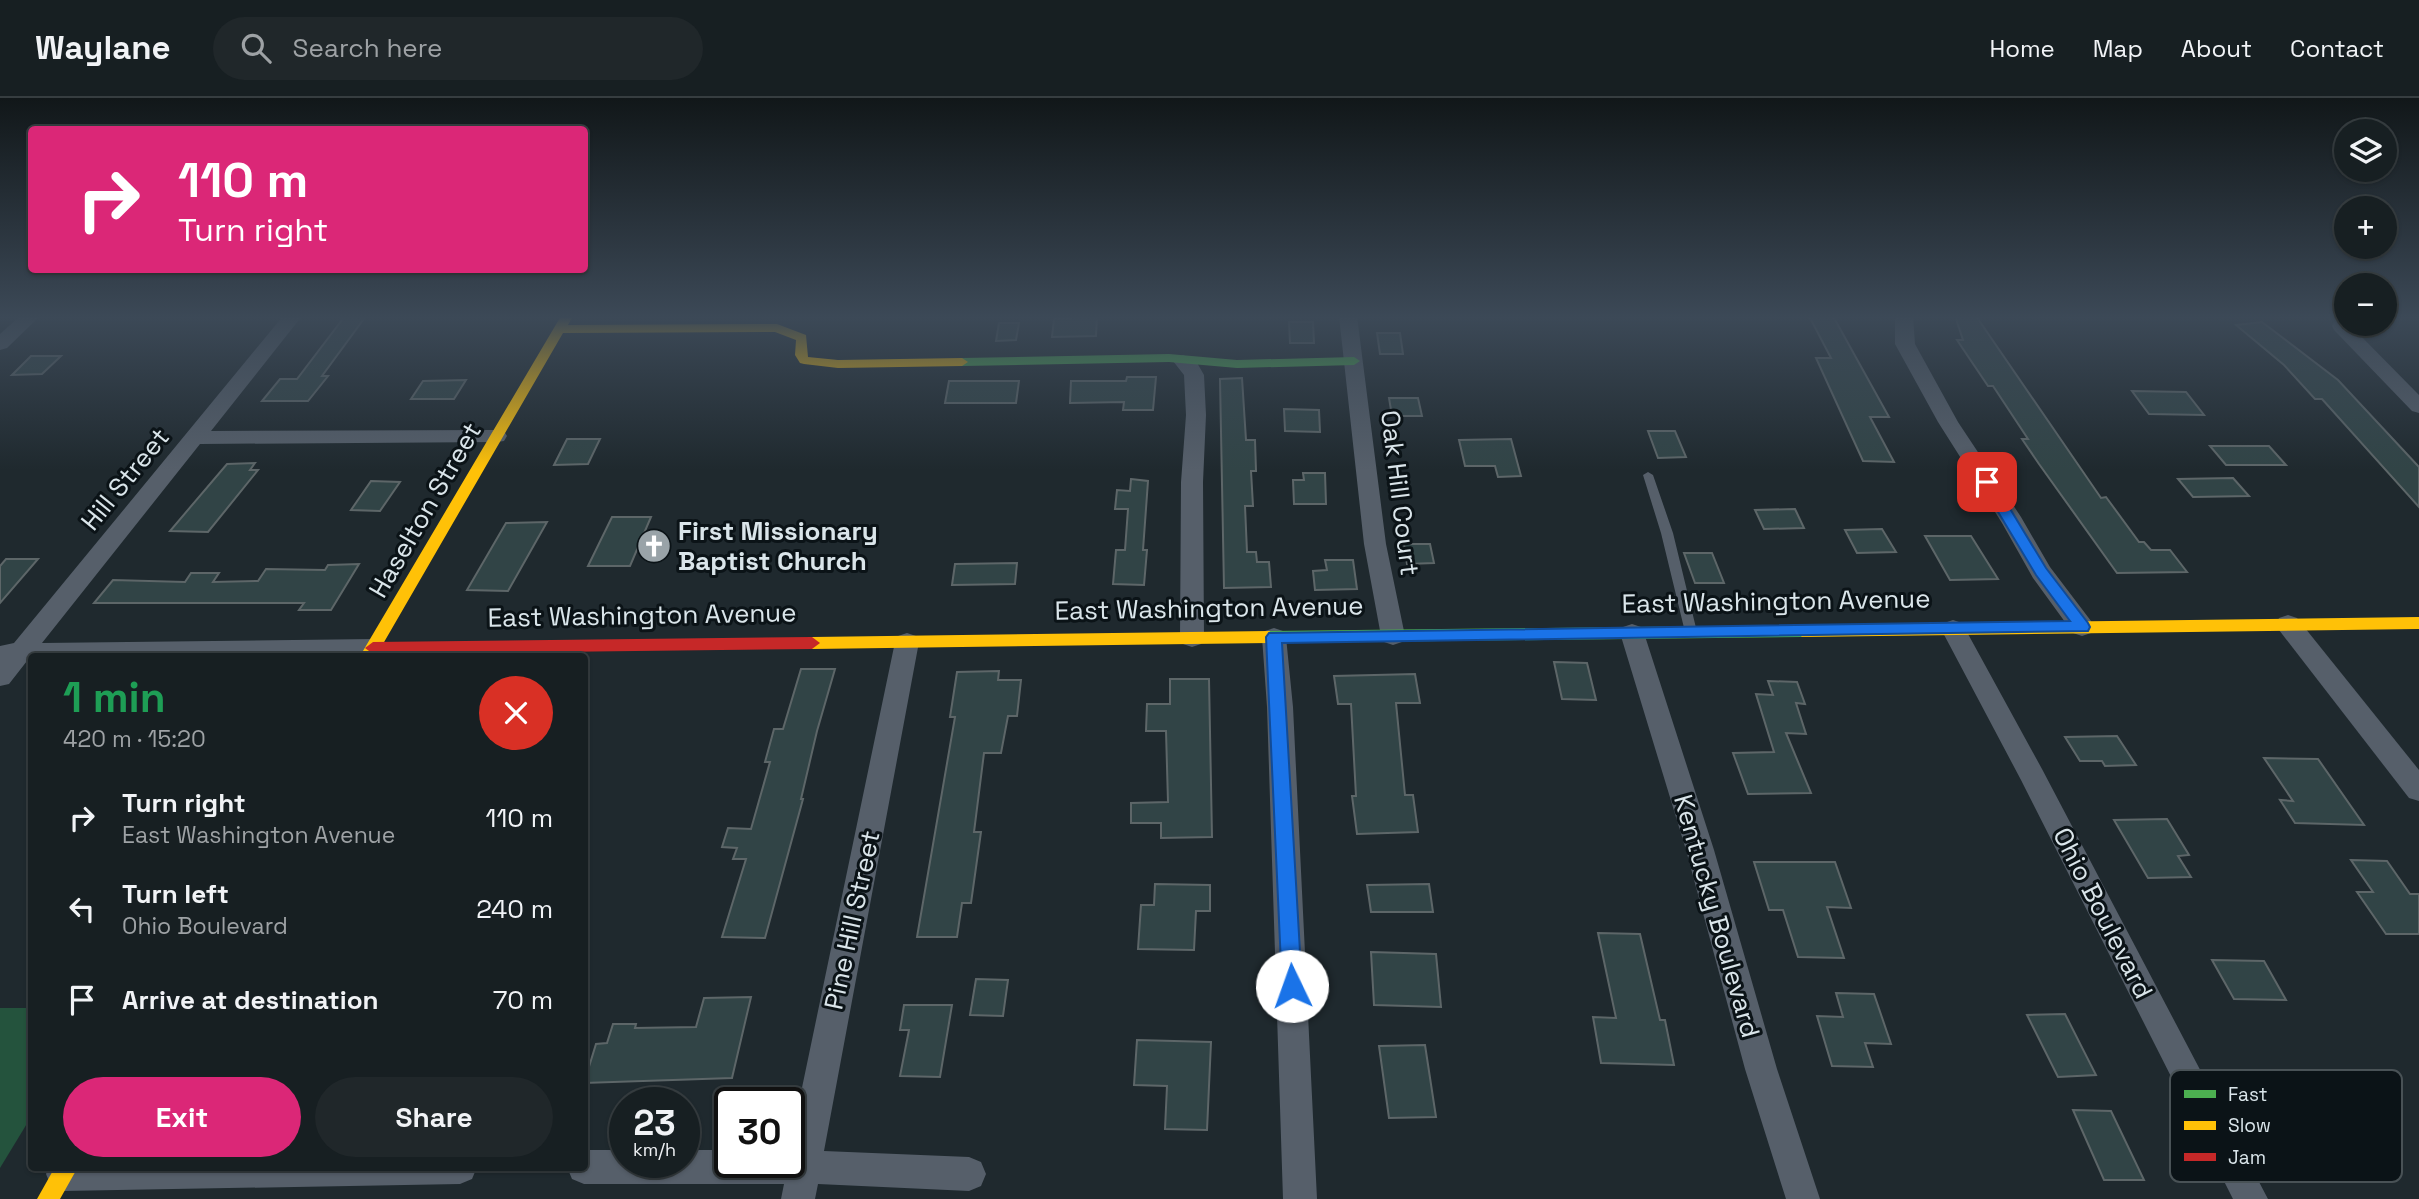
<!DOCTYPE html>
<html lang="en">
<head>
<meta charset="utf-8">
<style>
	:root { --surface:#171f22; --page:#20272a; --text:#f1f3f6; --muted:#9ea2a5; --line:#363d40; --accent:#db2777 }
	body { margin:0; font-family:"Space Grotesk",sans-serif; background:var(--page); color:var(--text); height:100vh; display:flex; flex-direction:column; font-size:26px; white-space:nowrap }
	* { box-sizing:border-box; margin:0 }
	p { font-size:23px; color:var(--muted) }
	.icon { flex:none; width:38px; height:38px; fill:none; stroke:currentColor; stroke-width:2; stroke-linecap:round; stroke-linejoin:round }
	.map { position:relative; flex:1; overflow:hidden }
	.side { position:absolute; left:28px; top:555px; width:560px; height:518px; display:flex; flex-direction:column; background:var(--surface); border-radius:7px; box-shadow:0 2px 5px #0004,0 0 0 2px var(--line) }
	.side>* { flex:none }
	.top-card { position:absolute; left:28px; top:28px; width:560px; height:147px; border-radius:7px; box-shadow:0 2px 5px #0004,0 0 0 2px var(--line); background:#db2777; color:#fff; overflow:hidden }
	.tools { position:absolute; left:2334px; top:21px; display:grid; gap:14px }
	.tools a { display:grid; place-items:center; width:63px; height:63px; border-radius:50%; background:var(--surface); box-shadow:0 2px 5px #0004,0 0 0 2px var(--line); font-size:35px }
	.speed { position:absolute; left:609px; top:989px; display:flex; gap:14px; font-size:35px; font-weight:700; text-align:center }
	.speed>* { display:grid; place-content:center; width:91px; height:91px; border-radius:50%; background:var(--surface); box-shadow:0 2px 5px #0004,0 0 0 2px var(--line); line-height:1 }
	.speed small { font-size:18px; font-weight:400 }
	.speed .limit { border:4px solid #111; border-radius:10px; background:#fff; color:#111 }
	.pin { position:absolute; display:grid; place-items:center; width:60px; height:60px; color:#fff; margin:-30px; border-radius:14px; box-shadow:0 4px 10px #0006 }
	.me { position:absolute; width:77px; margin:-38px; rotate:357deg; stroke-linejoin:round; filter:drop-shadow(0 0 5px #0008) }
	.turn { display:flex; align-items:center; gap:24px; height:147px; padding:0 35px; font-size:32px }
	.turn .icon { width:91px; height:91px; stroke-width:2.5 }
	.turn b { display:block; font-size:49px; line-height:60px }
	.round { display:grid; place-items:center; flex:none; width:74px; height:74px; border-radius:37px; background:var(--page) }
	.headline { display:flex; align-items:center; justify-content:space-between; height:119px; padding:0 35px }
	h1 { font-size:42px; font-weight:700; line-height:52px; color:#1e9e55 }
	.action { display:flex; gap:14px; margin-top:auto; padding:14px 35px }
	.action a { flex:1; height:80px; border-radius:42px; background:var(--accent); color:#fff; font-size:28px; font-weight:700; line-height:80px; text-align:center }
	.action a+a { background:var(--page); color:var(--text) }
	ul { padding:0; list-style:none }
	li { display:flex; align-items:center; gap:21px; height:91px; padding:0 35px }
	li div { flex:1 }
	li b { display:block; font-size:26px }
	li em { font-style:normal }
	header { display:flex; align-items:center; gap:42px; box-sizing:border-box; height:98px; padding:0 35px; background:var(--surface); border-bottom:2px solid var(--line) }
	header strong { font-size:33px }
	nav { display:flex; gap:38px; margin-inline-start:auto; font-size:24px }
	.search { width:490px; height:63px; background:var(--page); display:flex; align-items:center; gap:18px; box-sizing:border-box; padding:0 24px; border-radius:38px; color:var(--muted); font-size:26px }
	.map>svg:first-child { display:block }
</style>
</head>
<body>
<header>
<strong>Waylane</strong>
<div class="search"><svg class="icon" aria-label="search" viewBox="0 0 24 24"><circle cx="10" cy="10" r="6"/><path d="M15 15l6 6"/></svg>Search here</div>
<nav><a>Home</a><a>Map</a><a>About</a><a>Contact</a></nav>
</header>
<div class="map">
<svg width="2419" height="1101" viewBox="0 0 2419 1101">
	<rect width="100%" height="100%" fill="#1f292e"/>
	<path fill="#24533d" d="M0,910H31V1019L0,1070Z"/>
	<g fill="#314446" stroke="#5d6668" stroke-width="2">
		<path d="M345,218H366L322,278H328L308,303H262L280,281H297Z"/>
		<path d="M1071,218H1097L1096,238L1052,239L1054,221H1071Z"/>
		<path d="M1809,218H1833L1889,319H1870L1894,364L1863,363L1816,260H1831Z"/>
		<path d="M1955,218H1976L2101,400L2106,399L2139,444H2144L2151,452H2170L2187,474L2117,475L2039,366L2022,341H2028L1993,288H1988L1957,242H1963Z"/>
		<path d="M1289,224H1313L1314,245H1290Z"/>
		<path d="M2262,224L2338,282L2419,369V409L2322,301H2315L2284,267L2236,227Z"/>
		<path d="M999,225H1019L1016,242L996,243Z"/>
		<path d="M1377,235H1400L1403,256H1380Z"/>
		<path d="M31,258H61L42,276L12,277Z"/>
		<path d="M1127,279H1156L1153,312H1123L1124,304L1070,305L1071,283H1126Z"/>
		<path d="M1242,280L1246,342H1255L1256,373H1251L1253,408H1245L1247,454H1256L1257,464H1269L1271,489L1224,490L1220,281Z"/>
		<path d="M466,282L454,301H411L423,283Z"/>
		<path d="M949,283H1019L1016,305H945Z"/>
		<path d="M2132,293L2186,294L2204,317L2149,316Z"/>
		<path d="M1389,300H1418L1422,318H1392Z"/>
		<path d="M1284,311L1319,312L1320,334L1285,333Z"/>
		<path d="M1648,333H1675L1686,359L1658,360Z"/>
		<path d="M567,341H600L588,366L554,367Z"/>
		<path d="M1511,341L1521,378L1498,379L1495,368H1465L1459,342Z"/>
		<path d="M2210,348H2269L2286,367H2226Z"/>
		<path d="M255,365L250,372H258L208,434L170,433L227,366Z"/>
		<path d="M1303,375H1325L1326,406H1294L1293,382H1304Z"/>
		<path d="M2233,380L2249,398L2193,399L2178,381Z"/>
		<path d="M1131,381L1148,383L1143,452H1147L1144,487L1113,486L1116,452H1125L1128,411H1115L1117,392L1130,393Z"/>
		<path d="M371,383L400,384L380,413L351,412Z"/>
		<path d="M1795,411L1804,430L1764,431L1755,412Z"/>
		<path d="M612,419H651L630,468H588Z"/>
		<path d="M547,424L508,493L467,492L506,425Z"/>
		<path d="M1882,431L1896,454L1857,455L1845,432Z"/>
		<path d="M1925,438H1971L1998,481L1950,482Z"/>
		<path d="M1404,446H1430L1434,465L1407,466Z"/>
		<path d="M1684,455H1712L1724,485H1695Z"/>
		<path d="M6,461H38L0,505V468Z"/>
		<path d="M1325,462H1353L1357,491L1315,492L1313,473L1327,472Z"/>
		<path d="M1017,465L1015,486L952,487L955,466Z"/>
		<path d="M359,466L331,512H299L304,505H94L113,482L185,484L191,475H219L213,484L258,483L266,471L325,472L328,467Z"/>
		<path d="M1554,564L1587,565L1596,602L1562,601Z"/>
		<path d="M801,571H835L817,633L801,701H803L765,840L722,839L746,761H733L737,750L722,749L728,730L751,731L770,664H765L774,631H783Z"/>
		<path d="M999,573L998,582H1021L1017,618H1008L1001,655H984L974,734H981L971,805H962L957,839H917L955,619H950L957,574Z"/>
		<path d="M1415,576L1420,605H1396L1405,697H1413L1418,734L1357,736L1352,698H1356L1351,606H1338L1334,578Z"/>
		<path d="M1170,581H1209L1212,739L1161,740V725H1131V705L1168,704L1166,633H1146L1147,606H1170Z"/>
		<path d="M1768,583L1797,584L1805,606L1796,605L1806,636L1786,635L1811,695L1748,696L1733,655L1774,654L1756,596L1773,597Z"/>
		<path d="M2117,638L2136,667L2105,668L2102,663H2080L2065,639Z"/>
		<path d="M2264,660L2318,661L2364,727L2295,725L2280,702L2293,703Z"/>
		<path d="M2167,721L2189,757L2178,758L2191,779L2148,780L2114,722Z"/>
		<path d="M2351,762L2387,763L2410,796H2419V836H2386L2357,794H2373Z"/>
		<path d="M1754,764H1835L1851,810L1827,809L1844,860L1798,859L1783,812H1769Z"/>
		<path d="M1155,786L1210,787V813H1196L1194,852L1138,851L1141,807H1154Z"/>
		<path d="M1429,786L1433,814H1371L1367,787Z"/>
		<path d="M1598,835L1640,836L1660,922H1665L1674,967L1601,965L1593,919L1616,920Z"/>
		<path d="M1371,854L1436,856L1441,909L1374,907Z"/>
		<path d="M2212,862L2264,863L2286,902L2234,901Z"/>
		<path d="M976,881L1008,882L1003,918L970,917Z"/>
		<path d="M1836,895L1874,896L1891,946L1865,945L1873,969L1832,968L1817,918L1843,919Z"/>
		<path d="M751,899L732,980L584,985L596,946L607,945L613,926H636L635,930L696,929L704,900Z"/>
		<path d="M904,907H952L940,979L900,978L909,932H900Z"/>
		<path d="M2065,916L2096,977L2058,979L2027,917Z"/>
		<path d="M1137,942L1211,944L1207,1032L1165,1031L1167,988L1134,987Z"/>
		<path d="M1425,947L1436,1019L1389,1020L1379,948Z"/>
		<path d="M2073,1012L2111,1013L2144,1082H2104Z"/>
	</g>
	<g fill="none" stroke-linecap="round" stroke-linejoin="round">
		<path fill="#565f6a" fill-rule="evenodd" d="M1648,374L1653,377L1673,435L1697,534L1691,538L1685,534L1661,435L1643,377Z"/>
		<g fill="#565f6a" fill-rule="evenodd">
			<path d="M20,218H40L7,250L0,252V236Z"/>
			<path d="M283,218H302L211,333L497,332L504,333L507,338L504,343L497,344L200,346L42,545L373,541L382,544L385,550L382,556L32,558V563H27L9,586L0,588V548L14,545Z"/>
			<path d="M1339,218H1357L1386,446L1405,538L1402,544L1393,547L1384,544L1381,538L1364,446Z"/>
			<path d="M1895,218H1913L1915,246L1958,324L2021,419L2050,469L2091,523L2094,529L2091,535L2082,538L2073,535L2033,480L2002,425L1938,324L1895,246Z"/>
			<path d="M2341,222L2349,226L2419,297V315L2412,313L2334,232L2332,228L2334,224Z"/>
			<path d="M1183,257L1196,263L1204,277L1206,317L1203,384L1204,540L1201,546L1192,549L1183,546L1180,540L1181,384L1186,317L1184,277L1173,263Z"/>
			<path d="M2288,517L2297,520L2419,672V703L2409,700L2279,532L2276,526L2279,520Z"/>
			<path d="M1953,522L1962,525L2042,671L2268,1101H2233L2021,682L1941,531L1944,525Z"/>
			<path d="M1632,526L1641,529L1644,535L1714,752L1777,971L1820,1101H1786L1745,971L1686,752L1620,535L1623,529Z"/>
			<path d="M1274,530L1283,533L1286,539L1293,609L1317,1101H1283L1267,609L1262,539L1265,533Z"/>
			<path d="M907,535L916,538L919,544L824,1053L969,1059L981,1064L986,1076L981,1088L969,1093L818,1086L815,1101H781L784,1086H584L572,1081L567,1069H584V1052H625V1064H684V1052H730V1064H789V1052L895,544L898,538Z"/>
			<path d="M49,1069H477L472,1081L460,1086L63,1093L51,1088L46,1076Z"/>
		</g>
		<g fill="#4caf50" fill-rule="evenodd">
			<path d="M1169,256L1237,262L1354,259L1360,263L1354,267L1237,270L1169,264L962,268L956,264L962,260Z"/>
			<path d="M1802,527L1810,533L1802,539L1269,545L1261,539L1269,533Z"/>
		</g>
		<g fill="#ffc107" fill-rule="evenodd">
			<path d="M561,218H573L568,227L777,226L806,237L808,259L838,262L962,260L968,264L962,268L838,270L804,266L800,265L795,257L796,242L775,234L563,235L376,558H360Z"/>
			<path d="M2419,519V531L1802,539L1794,533L1802,527Z"/>
			<path d="M1269,533L1277,539L1269,545L812,551L804,545L812,539Z"/>
			<path d="M55,1069H78L60,1101H37Z"/>
		</g>
		<path fill="#c62828" fill-rule="evenodd" d="M812,539L820,545L812,551L373,556L365,550L373,544Z"/>
	</g>
	<linearGradient id="sky" x2="0" y2="1"><stop stop-color="#111719"/><stop offset="0.59" stop-color="#3c4957"/><stop offset="1" stop-color="#3c4957" stop-opacity="0"/></linearGradient>
	<rect width="2419" height="372" fill="url(#sky)"/>
	<path fill="#1a73e8" stroke="#114b97" stroke-width="2" d="M1987,379L1992,381L2046,470L2088,525L2090,529L2088,533L1282,545L1302,888L1299,895L1292,897L1285,895L1282,888L1266,539L1269,535L2070,523L2036,477L1980,384Z"/>
	<defs>
		<g id="church-disc" transform="scale(1.75)"><circle r="9.5" fill="#99a3a8" stroke="#0b1317"/><path d="M-1.2-6h2.4v3.5h3.3v2.4h-3.3V6h-2.4V-.1h-3.3v-2.4h3.3Z" fill="#fff"/></g>
	</defs>
	<g fill-rule="evenodd">
		<use href="#church-disc" x="654" y="448"/>
	</g>
	<g text-anchor="middle" stroke-width="6" stroke-linejoin="round" paint-order="stroke">
		<g font-size="26" fill="#dae5ea" stroke="#0b1317">
			<text transform="translate(125 381) rotate(-51)" y="9">Hill Street</text>
			<text transform="translate(1400 395) rotate(83)" y="9">Oak Hill Court</text>
			<text transform="translate(425 412) rotate(-60)" y="9">Haselton Street</text>
			<text transform="translate(1776 503) rotate(-1)" y="9">East Washington Avenue</text>
			<text transform="translate(1209 510) rotate(-1)" y="9">East Washington Avenue</text>
			<text transform="translate(642 517) rotate(-1)" y="9">East Washington Avenue</text>
			<text transform="translate(2103 815) rotate(63)" y="9">Ohio Boulevard</text>
			<text transform="translate(1717 818) rotate(74)" y="9">Kentucky Boulevard</text>
			<text transform="translate(852 822) rotate(-78)" y="9">Pine Hill Street</text>
		</g>
		<g font-size="26" font-weight="bold" fill="#dae5ea" stroke="#0b1317" text-anchor="start">
			<text x="678" y="442">First Missionary<tspan x="678" dy="30">Baptist Church</tspan></text>
		</g>
	</g>
	<rect x="2170" y="972" width="232" height="112" rx="10" fill="#0b1317" stroke="#495256" stroke-width="2"/>
	<rect x="2184" y="992" width="32" height="8" fill="#4caf50"/>
	<rect x="2184" y="1023" width="32" height="9" fill="#ffc107"/>
	<rect x="2184" y="1055" width="32" height="8" fill="#c62828"/>
	<g font-size="19" fill="#dae5ea">
		<text x="2228" y="1003">Fast</text>
		<text x="2228" y="1034">Slow</text>
		<text x="2228" y="1066">Jam</text>
	</g>
</svg>
<div class="tools">
<a><svg class="icon" aria-label="layers" viewBox="0 0 24 24"><path d="M12 4l9 5-9 5-9-5zM3 14l9 5 9-5"/></svg></a>
<a>+</a>
<a>−</a>
</div>
<div class="speed"><div>23<small>km/h</small></div><div class="limit">30</div></div>
<div class="pin" style="left:1987px;top:384px;background:#d93025"><svg class="icon" aria-label="arrive" viewBox="0 0 24 24"><path d="M6 21V4h12l-3 4 3 4H6"/></svg></div>
<svg class="me" style="left:1292px;top:888px" viewBox="-20 -20 40 40"><circle r="19" fill="#fff"/><path d="M0-13L10 11 0 6-10 11z" fill="#1a73e8"/></svg>
<div class="top-card">
<div class="turn"><svg class="icon" aria-label="right" viewBox="0 0 24 24"><path d="M7 20v-9h11M14 6l5 5-5 5"/></svg><div><b>110 m</b>Turn right</div></div>
</div>
<section class="side">
<div class="headline"><div><h1>1 min</h1><p>420 m · 15:20</p></div><a class="round" style="background:#d93025;color:#fff"><svg class="icon" aria-label="close" viewBox="0 0 24 24"><path d="M6 6l12 12M18 6L6 18"/></svg></a></div>
<ul>
<li><svg class="icon" aria-label="right" viewBox="0 0 24 24"><path d="M7 20v-9h11M14 6l5 5-5 5"/></svg><div><b>Turn right</b><p>East Washington Avenue</p></div><em>110 m</em></li>
<li><svg class="icon" aria-label="left" viewBox="0 0 24 24"><path d="M17 20v-9H6M10 6l-5 5 5 5"/></svg><div><b>Turn left</b><p>Ohio Boulevard</p></div><em>240 m</em></li>
<li><svg class="icon" aria-label="arrive" viewBox="0 0 24 24"><path d="M6 21V4h12l-3 4 3 4H6"/></svg><div><b>Arrive at destination</b></div><em>70 m</em></li>
</ul>
<div class="action"><a>Exit</a><a>Share</a></div>
</section>
</div>
</body>
</html>
